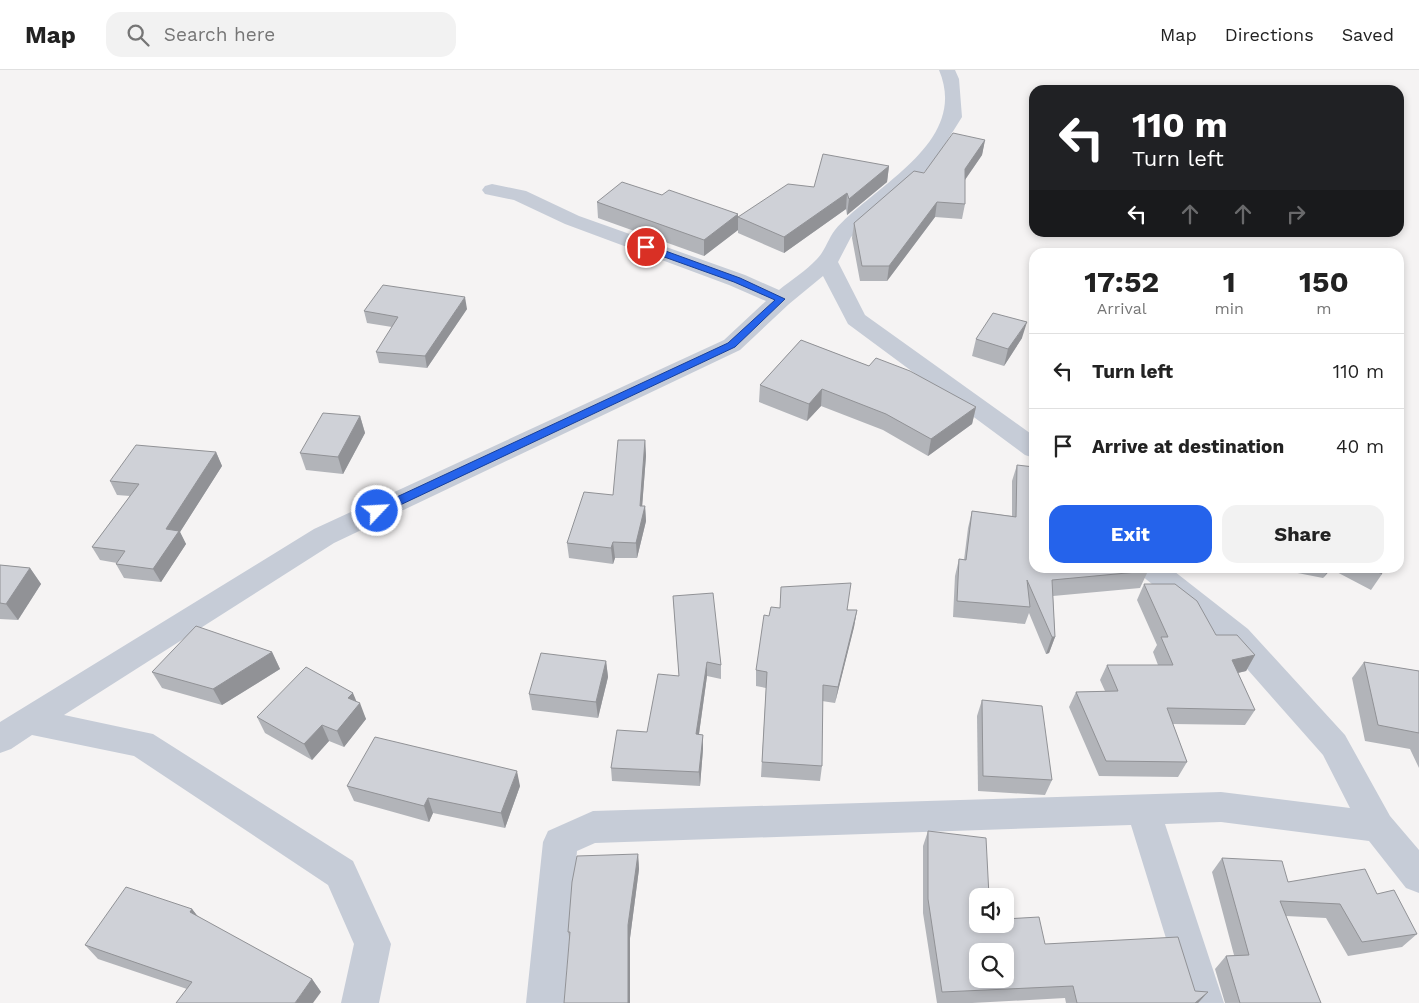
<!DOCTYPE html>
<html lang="en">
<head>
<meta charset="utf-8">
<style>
	:root { --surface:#fff; --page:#f2f2f2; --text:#222; --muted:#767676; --line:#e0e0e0; --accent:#2563eb }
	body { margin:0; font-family:"Work Sans",sans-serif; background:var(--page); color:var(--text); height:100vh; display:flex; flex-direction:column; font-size:19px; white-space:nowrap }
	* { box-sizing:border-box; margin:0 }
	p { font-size:16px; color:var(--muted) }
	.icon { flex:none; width:28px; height:28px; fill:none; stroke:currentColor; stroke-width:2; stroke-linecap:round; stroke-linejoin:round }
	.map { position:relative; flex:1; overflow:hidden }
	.drawer { position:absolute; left:1029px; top:178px; width:375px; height:325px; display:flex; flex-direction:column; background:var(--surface); border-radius:15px; box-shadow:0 2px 8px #0003 }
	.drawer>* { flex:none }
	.guide { position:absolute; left:1029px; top:15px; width:375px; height:152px; border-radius:15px; box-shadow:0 2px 8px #0003; background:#202124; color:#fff; overflow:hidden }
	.tools { position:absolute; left:969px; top:818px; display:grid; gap:10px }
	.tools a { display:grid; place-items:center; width:45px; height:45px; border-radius:10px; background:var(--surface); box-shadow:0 2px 8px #0003; font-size:25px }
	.pin { position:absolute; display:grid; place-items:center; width:42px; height:42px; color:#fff; margin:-21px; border:2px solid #fff; border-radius:50%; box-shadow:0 1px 5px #0007 }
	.me { position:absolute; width:55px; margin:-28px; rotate:65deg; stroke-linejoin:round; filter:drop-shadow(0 0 4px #0008) }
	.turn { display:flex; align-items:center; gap:18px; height:105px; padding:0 20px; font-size:22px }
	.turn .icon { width:65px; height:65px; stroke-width:2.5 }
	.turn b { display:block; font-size:35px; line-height:42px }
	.lanes { display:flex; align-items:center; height:48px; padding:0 20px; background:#0003; justify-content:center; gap:25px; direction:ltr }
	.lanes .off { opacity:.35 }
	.eta { display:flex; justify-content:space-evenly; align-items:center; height:85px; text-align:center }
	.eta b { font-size:30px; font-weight:700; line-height:35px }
	.button { display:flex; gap:10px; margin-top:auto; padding:10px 20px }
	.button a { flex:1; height:58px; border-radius:15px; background:var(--accent); color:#fff; font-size:20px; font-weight:700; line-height:58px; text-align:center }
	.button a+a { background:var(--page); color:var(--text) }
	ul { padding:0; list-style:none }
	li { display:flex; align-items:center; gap:15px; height:75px; padding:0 20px; border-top:1px solid var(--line) }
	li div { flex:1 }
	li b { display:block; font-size:19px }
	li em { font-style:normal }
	header { display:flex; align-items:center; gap:30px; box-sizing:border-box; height:70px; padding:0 25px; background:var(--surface); border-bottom:1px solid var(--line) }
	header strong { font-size:24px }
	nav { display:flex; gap:28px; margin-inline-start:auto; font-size:18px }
	.search { width:350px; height:45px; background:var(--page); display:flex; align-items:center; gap:12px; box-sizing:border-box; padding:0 18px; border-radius:15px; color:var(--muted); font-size:19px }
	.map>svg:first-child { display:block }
</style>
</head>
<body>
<header>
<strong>Map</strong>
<div class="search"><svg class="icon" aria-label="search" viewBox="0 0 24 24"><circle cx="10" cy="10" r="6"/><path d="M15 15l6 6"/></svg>Search here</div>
<nav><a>Map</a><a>Directions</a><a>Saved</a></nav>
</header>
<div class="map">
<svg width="1419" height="933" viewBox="0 0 1419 933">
	<rect width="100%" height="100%" fill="#f5f3f3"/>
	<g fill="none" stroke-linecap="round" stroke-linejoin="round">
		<g fill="#c6ccd7" fill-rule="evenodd">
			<path d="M939,0H955L959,9L962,47L932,95L851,167L838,192L865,245L1034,366V388L1025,385L848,254L823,206L789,234L740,280L334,473L64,645L153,664L353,791L391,874L379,933H341L354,874L328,815L134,686L32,665L11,679L0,683V652L314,459L724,270L766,231L729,215L565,154L514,130L485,124L482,120L485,116L492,114L526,121L579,146L745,205L779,220C791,210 806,201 817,189C825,181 828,169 835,160C874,115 970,73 939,0Z"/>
			<path d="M1137,498H1170L1248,559L1345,665L1390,746L1419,780V823L1406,818L1369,771L1221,752L1165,754L1224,933H1186L1131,755L595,773L577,781L564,933H526L543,772L548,761L593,741L1221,722L1350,738L1323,685L1226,575L1141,505Z"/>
		</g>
	</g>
	<g fill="#b2b4b9">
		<path d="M985,70L982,85L965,110V134L962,149L935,147L887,211H860L852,168L854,153L924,103Z"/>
		<path d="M889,96L887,112L847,145L846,139L784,183L738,163V147L814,117Z"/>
		<path d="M662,125L738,144V160L704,186L598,148L597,132Z"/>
		<path d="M467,239L427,298L379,293L376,282L392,257L367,253L364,241Z"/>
		<path d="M1022,268L1004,296L972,286L976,269Z"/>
		<path d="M801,270L976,337L972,354L928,386L883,360L821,336L807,351L759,332L760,315Z"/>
		<path d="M360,346L365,363L343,404L306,400L300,383Z"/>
		<path d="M645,370L646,386L642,436H645L646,451L637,488H615L613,494L569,488L567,473L613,425Z"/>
		<path d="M216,382L222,396L180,462L186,474L161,512L124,508L116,494L117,493L100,490L92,477L130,426L117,425L110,411Z"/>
		<path d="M1017,395L1034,498L1148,501L1140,518L1053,526L1055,567L1049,583L1046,584L1029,543L1025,554L953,547L955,506L959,489L964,490L968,458L972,441L1012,446V411Z"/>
		<path d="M0,495L30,498L41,514L18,550L0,549Z"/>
		<path d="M1272,498H1378L1382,504L1371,520L1331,499L1323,508Z"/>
		<path d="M1144,514L1216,565L1255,585L1246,601L1238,603L1255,640L1245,655L1173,654L1187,692L1178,707L1099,706L1069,637L1076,622L1105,621L1100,610L1107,595H1158L1153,582L1157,575L1137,530Z"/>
		<path d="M673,526L721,595V609L707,606L699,664L703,665V679L700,716L612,711L611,698L647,662L679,606Z"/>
		<path d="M780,538L857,540L854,557L835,633L822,631V696L820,711L761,707L766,618L756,616V600L769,546Z"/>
		<path d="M272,582L280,599L222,635L162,618L152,602Z"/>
		<path d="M606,591L608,607L598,648L532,640L529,624Z"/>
		<path d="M1364,592L1419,601V698L1410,679L1365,671L1352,608Z"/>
		<path d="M982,630L1052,710L1045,725L978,721L977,646Z"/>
		<path d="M357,632L366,649L344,677L329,671L312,690L265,663L257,647Z"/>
		<path d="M347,716H520L505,758L433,743L429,752L354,731Z"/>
		<path d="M928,761L978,854L1195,921L1208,922L1198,933H1066L1065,928L972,933H937L923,843V776Z"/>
		<path d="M638,784L639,799L630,868L570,871L568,862Z"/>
		<path d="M1222,788L1288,812L1377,824L1417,864L1402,877L1348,886L1326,848L1286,846L1321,933H1225L1215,899L1226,886L1234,885L1212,802Z"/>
		<path d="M192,839L198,847L312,909L321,922L187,919L98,889L85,875Z"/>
	</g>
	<g fill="#919296">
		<path d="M985,70L982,85L962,114L965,99Z"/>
		<path d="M889,96L887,112L847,145L849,129Z"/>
		<path d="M847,123L846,139L784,183V167Z"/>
		<path d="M937,132L935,147L887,211L889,196Z"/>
		<path d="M738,144V160L704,186V170Z"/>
		<path d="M465,227L467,239L427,298L425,286Z"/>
		<path d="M1027,252L1022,268L1004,296L1008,279Z"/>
		<path d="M822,319L821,336L807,351L809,334Z"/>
		<path d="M976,337L972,354L928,386L931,369Z"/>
		<path d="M360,346L365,363L343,404L338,387Z"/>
		<path d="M645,370L646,386L641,451L645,436L646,451L637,488L636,473L640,436Z"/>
		<path d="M216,382L222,396L180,462L186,474L161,512L153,499L166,459Z"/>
		<path d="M613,472L615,488L613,494L611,478Z"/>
		<path d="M30,498L41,514L18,550L6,534Z"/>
		<path d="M1330,498H1332L1323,508Z"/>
		<path d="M857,540L854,557L835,633L838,617Z"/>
		<path d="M1052,567H1055L1049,583L1046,584Z"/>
		<path d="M272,582L280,599L222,635L213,619Z"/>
		<path d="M1255,585L1246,601L1224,606L1232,590Z"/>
		<path d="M606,591L608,607L598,648L596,632Z"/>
		<path d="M707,592V606L697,678L696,664Z"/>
		<path d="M353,623L358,635L360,633L366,649L344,677L337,661L348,628Z"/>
		<path d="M322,655L329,671L312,690L304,674Z"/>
		<path d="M703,665V679L700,716L699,702Z"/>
		<path d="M517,701L520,716L505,758L501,743Z"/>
		<path d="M428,728L433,743L429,752L424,736Z"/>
		<path d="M638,784L639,799L630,868V933H628V855Z"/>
		<path d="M192,839L203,853L190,842Z"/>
		<path d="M312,909L321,922L313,933H295Z"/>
		<path d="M1208,922L1198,933H1195Z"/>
	</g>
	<g fill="#cfd1d7" stroke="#919296" fill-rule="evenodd">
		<path d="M953,63L985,70L965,99V134L937,132L889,196H862L854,153L914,101L924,103Z"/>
		<path d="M823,84L889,96L849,129L847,123L784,167L738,147L788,114L814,117Z"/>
		<path d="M622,112L662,125L669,120L738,144L704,170L597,132Z"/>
		<path d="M383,215L465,227L425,286L376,282L398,247L364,241Z"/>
		<path d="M993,243L1027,252L1008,279L976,269Z"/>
		<path d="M801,270L869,296L876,288L910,301L976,337L931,369L886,344L822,319L809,334L760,315Z"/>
		<path d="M323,343L360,346L338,387L300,383Z"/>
		<path d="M618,370H645L640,436H645L636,473L613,472L611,478L567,473L584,422L613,425Z"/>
		<path d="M136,375L216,382L166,459L179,461L153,499L116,494L125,481L92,477L139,414L110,411Z"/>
		<path d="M1017,395L1034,397V498H1145L1148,501L1052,510L1055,567H1052L1027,510L1030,537L957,531L959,489L966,490L972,441L1016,447Z"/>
		<path d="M0,495L30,498L6,534L0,533Z"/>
		<path d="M1370,498H1378L1382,504Z"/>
		<path d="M851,513L847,540H857L838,617L823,615L822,696L762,692L767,602L756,600L764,545L769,546L771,537L780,538L781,517Z"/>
		<path d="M1144,514H1175L1197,531L1216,565H1237L1255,585L1232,590L1255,640L1167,638L1187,692L1106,691L1076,622L1118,621L1107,595H1173L1161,567H1168Z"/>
		<path d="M713,523L721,595L707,592L696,664L703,665L699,702L611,698L617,660L647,662L658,604L679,606L673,526Z"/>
		<path d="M196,556L272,582L213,619L152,602Z"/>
		<path d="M541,583L606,591L596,632L529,624Z"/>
		<path d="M1364,592L1419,601V663L1378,655Z"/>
		<path d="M306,597L353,623L348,628L360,633L337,661L322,655L304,674L257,647Z"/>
		<path d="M982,630L1042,636L1052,710L983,706Z"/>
		<path d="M375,667L517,701L501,743L428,728L424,736L347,716Z"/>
		<path d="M928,761L986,768L989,826H978V854H1005V849L1039,847L1045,874L1178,867L1195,921L1208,922L1195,933H1077L1073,916L942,922L928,829ZM978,881H1005V909H978Z"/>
		<path d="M638,784L628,855V933H564L570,862H568L572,812L577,786Z"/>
		<path d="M1222,788L1282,791L1288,812L1365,799L1377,824L1394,820L1417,864L1362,872L1340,834L1280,831L1321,933H1240L1226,886L1249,885Z"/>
		<path d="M126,817L192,839L190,842L312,909L295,933H176L192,912L85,875Z"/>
	</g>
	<path fill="#2563eb" stroke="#184099" d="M642,175H649L740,208L785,229L735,277L381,444H373V438L728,273L775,230L734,212L642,179Z"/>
</svg>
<div class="tools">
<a><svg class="icon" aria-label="sound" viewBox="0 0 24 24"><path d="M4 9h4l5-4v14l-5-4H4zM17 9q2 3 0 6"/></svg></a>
<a><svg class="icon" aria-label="search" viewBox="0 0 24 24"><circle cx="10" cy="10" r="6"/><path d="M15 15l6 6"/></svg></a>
</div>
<div class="pin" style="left:646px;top:177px;background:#d93025"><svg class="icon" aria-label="arrive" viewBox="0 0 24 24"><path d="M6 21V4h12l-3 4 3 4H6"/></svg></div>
<svg class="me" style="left:377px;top:441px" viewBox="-20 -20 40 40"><circle r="17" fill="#2563eb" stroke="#fff" stroke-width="3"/><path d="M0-11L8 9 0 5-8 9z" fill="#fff"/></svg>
<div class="guide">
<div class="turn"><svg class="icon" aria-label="left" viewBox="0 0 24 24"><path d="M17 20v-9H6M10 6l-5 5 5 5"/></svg><div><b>110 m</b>Turn left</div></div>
<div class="lanes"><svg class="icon" aria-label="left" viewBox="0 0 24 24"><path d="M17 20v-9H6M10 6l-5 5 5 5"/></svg><svg class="icon off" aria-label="ahead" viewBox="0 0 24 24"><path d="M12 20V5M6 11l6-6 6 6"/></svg><svg class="icon off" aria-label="ahead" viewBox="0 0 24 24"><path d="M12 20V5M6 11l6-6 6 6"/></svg><svg class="icon off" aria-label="right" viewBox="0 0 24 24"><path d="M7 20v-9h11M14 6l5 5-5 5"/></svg></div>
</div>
<section class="drawer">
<div class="eta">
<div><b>17:52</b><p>Arrival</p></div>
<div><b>1</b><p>min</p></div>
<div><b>150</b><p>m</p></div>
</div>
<ul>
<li><svg class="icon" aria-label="left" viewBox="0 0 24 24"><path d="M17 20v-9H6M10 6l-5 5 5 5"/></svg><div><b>Turn left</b></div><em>110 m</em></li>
<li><svg class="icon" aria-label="arrive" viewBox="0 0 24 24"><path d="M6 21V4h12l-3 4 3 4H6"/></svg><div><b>Arrive at destination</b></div><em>40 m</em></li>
</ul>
<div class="button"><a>Exit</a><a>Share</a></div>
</section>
</div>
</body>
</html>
